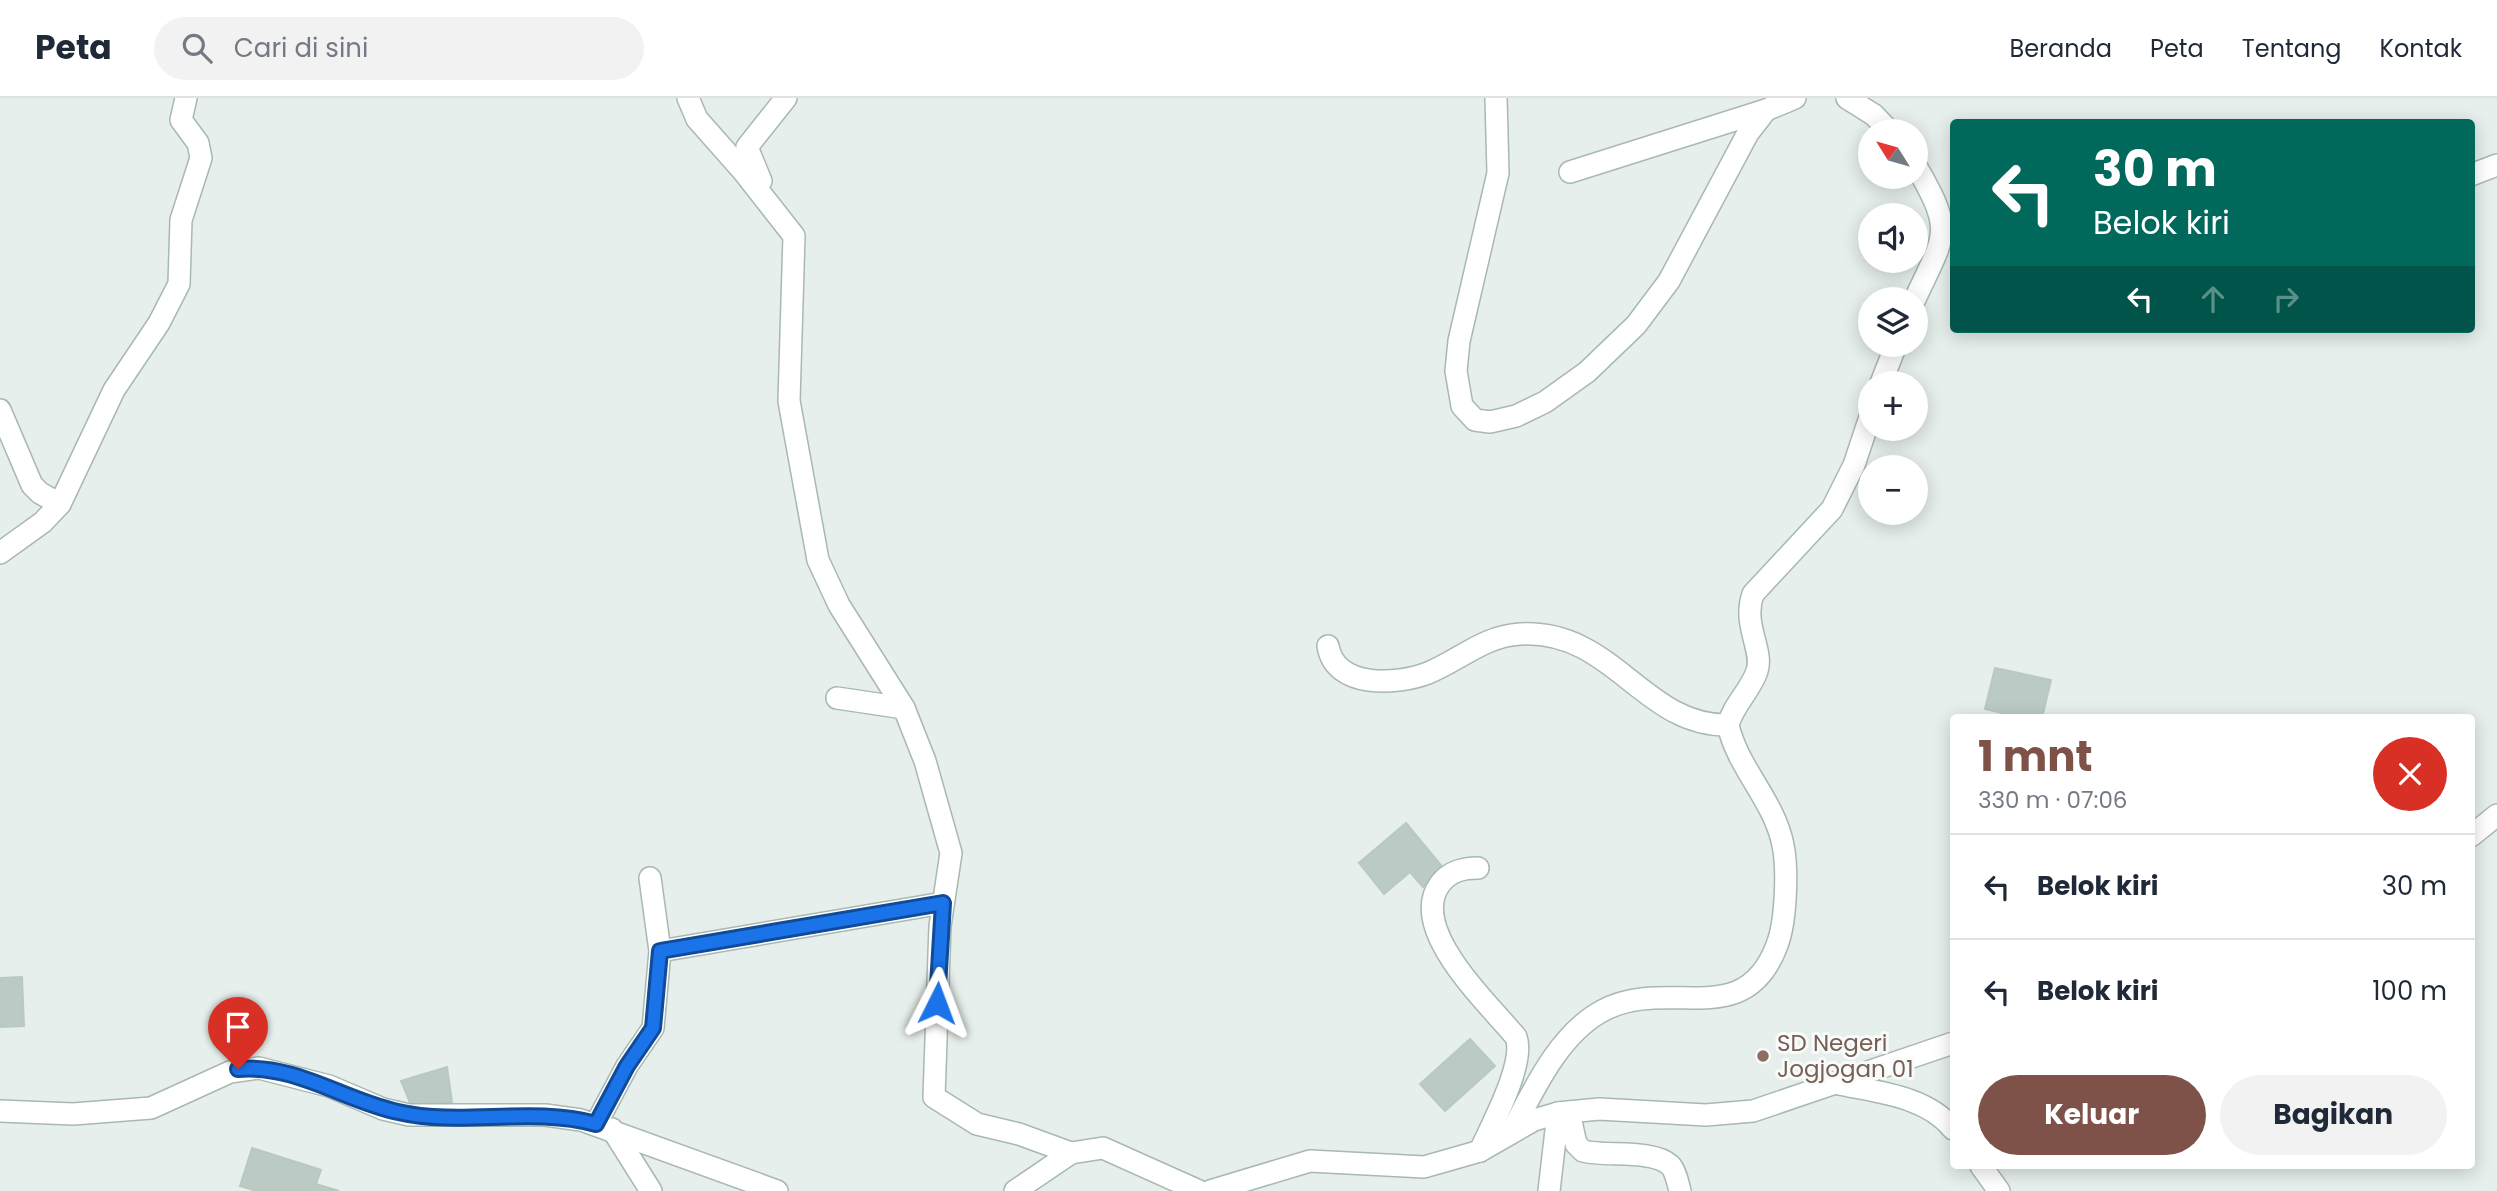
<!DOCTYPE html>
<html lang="id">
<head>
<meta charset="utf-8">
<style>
	:root { --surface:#fff; --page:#f2f2f3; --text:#1f2937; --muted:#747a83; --line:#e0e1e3; --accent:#7f5249 }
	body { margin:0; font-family:Poppins,sans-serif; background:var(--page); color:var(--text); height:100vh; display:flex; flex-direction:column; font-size:26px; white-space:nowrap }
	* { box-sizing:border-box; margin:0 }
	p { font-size:23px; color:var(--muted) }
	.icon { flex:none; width:38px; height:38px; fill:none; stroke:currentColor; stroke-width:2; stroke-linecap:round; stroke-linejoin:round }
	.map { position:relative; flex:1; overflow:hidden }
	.details { position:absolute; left:1950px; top:616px; width:525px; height:455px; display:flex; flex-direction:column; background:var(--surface); border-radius:7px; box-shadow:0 4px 18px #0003 }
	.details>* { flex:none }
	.guide { position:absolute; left:1950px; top:21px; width:525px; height:214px; border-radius:7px; box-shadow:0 4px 18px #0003; background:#00695c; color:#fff; overflow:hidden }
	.needle { width:46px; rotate:307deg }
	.buttons { position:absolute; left:1858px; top:21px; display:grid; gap:14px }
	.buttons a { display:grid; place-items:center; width:70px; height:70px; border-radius:50%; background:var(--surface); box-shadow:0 4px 18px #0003; font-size:35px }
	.pin { position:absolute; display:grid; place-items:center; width:60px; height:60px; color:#fff; margin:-72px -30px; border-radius:50% 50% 50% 0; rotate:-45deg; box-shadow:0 0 7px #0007 }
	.pin .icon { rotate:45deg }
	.me { position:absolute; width:77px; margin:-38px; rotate:3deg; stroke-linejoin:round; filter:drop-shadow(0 0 5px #0008) }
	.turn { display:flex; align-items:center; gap:24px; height:147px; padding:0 28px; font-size:32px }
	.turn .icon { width:91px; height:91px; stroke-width:2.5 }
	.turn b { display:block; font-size:49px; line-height:60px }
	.lanes { display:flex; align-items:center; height:66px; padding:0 28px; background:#0003; justify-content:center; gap:35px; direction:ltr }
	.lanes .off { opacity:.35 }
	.round { display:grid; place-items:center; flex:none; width:74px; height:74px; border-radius:37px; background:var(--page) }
	.overview { display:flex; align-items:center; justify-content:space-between; height:119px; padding:0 28px }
	h1 { font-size:42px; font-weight:700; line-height:52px; color:var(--accent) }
	.button { display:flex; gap:14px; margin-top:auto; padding:14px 28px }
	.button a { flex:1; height:80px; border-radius:42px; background:var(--accent); color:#fff; font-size:28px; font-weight:700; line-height:80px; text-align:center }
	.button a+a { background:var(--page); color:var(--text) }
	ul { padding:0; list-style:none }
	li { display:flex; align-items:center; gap:21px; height:105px; padding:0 28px; border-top:2px solid var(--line) }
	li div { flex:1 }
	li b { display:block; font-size:26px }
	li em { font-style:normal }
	header { display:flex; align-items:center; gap:42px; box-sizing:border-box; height:98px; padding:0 35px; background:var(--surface); border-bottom:2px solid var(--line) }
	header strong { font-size:33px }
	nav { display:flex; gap:38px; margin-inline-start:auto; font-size:24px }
	.search { width:490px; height:63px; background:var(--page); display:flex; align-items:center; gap:18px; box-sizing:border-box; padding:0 24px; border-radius:38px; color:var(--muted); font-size:26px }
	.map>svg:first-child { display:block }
</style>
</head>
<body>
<header>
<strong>Peta</strong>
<div class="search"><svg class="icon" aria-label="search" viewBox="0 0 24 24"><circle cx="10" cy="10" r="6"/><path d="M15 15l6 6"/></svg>Cari di sini</div>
<nav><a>Beranda</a><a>Peta</a><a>Tentang</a><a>Kontak</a></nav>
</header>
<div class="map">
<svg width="2497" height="1093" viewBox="0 0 2497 1093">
	<rect width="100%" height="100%" fill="#e6efeb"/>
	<g fill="#bbcac4" stroke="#b8c9c2" stroke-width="2">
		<path d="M1995,570L2051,582L2042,620H2023L1985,611Z"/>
		<path d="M1406,725L1444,771L1423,789L1410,774L1384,796L1359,765Z"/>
		<path d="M22,879L24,928L0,929V880Z"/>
		<path d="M1470,941L1495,968L1445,1013L1420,986Z"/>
		<path d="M447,969L452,1004L411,1007L401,983Z"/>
		<path d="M252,1050L321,1072L316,1086L339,1093H257L240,1088Z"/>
	</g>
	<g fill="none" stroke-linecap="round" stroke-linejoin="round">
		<g stroke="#a8b8b2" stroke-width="24">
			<g id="minor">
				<path d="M688,0L697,21L743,73L794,138L789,303L818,462L839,507L904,610L925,663L951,755L940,828L934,999L977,1026L1019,1036L1071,1055"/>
				<path d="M1496,0L1498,75L1459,243L1456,273L1462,308L1475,322L1490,324L1516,318L1545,304L1587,274L1636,227L1669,183L1748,35L1766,12L1795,0"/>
				<path d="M1847,0L1874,17L1889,33"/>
				<path d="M1570,74L1766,12"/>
				<path d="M2471,77L2497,67"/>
				<path d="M761,83L747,49L786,0"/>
				<path d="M1915,201C1945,136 1955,135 1916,68"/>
				<path d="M1881,285L1896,247"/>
				<path d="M0,312L32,387L40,395L60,406L114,292L159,225L179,186L181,122L201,60L198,45L181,22L186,0"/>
				<path d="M0,455L43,424L60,406"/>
				<path d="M1328,548C1335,591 1397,587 1428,575C1460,562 1484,538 1520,536C1614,531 1642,628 1728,627"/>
				<path d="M837,600L904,610"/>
				<path d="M2471,738L2497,717"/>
				<path d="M1478,770C1463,770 1450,773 1440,786C1407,831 1489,906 1516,939C1526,965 1491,1028 1480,1053"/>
				<path d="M660,853L943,805"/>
				<path d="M1835,985C1874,994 1926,997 1953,1031"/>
				<path d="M0,1013L73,1016L151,1010L230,974L259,970L329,988L383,1011L409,1017H545L581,1022L777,1093"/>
				<path d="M1569,1014L1576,1046L1583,1053C1606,1059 1652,1051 1670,1067C1676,1073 1678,1086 1680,1093"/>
				<path d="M596,1026L627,968L653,930L660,853L650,780"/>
				<path d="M612,1031L651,1093"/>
				<path d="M1511,1035C1533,993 1558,937 1602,913C1668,877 1744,936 1777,847C1786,824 1788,772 1783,747C1774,702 1738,671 1728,627C1733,607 1751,592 1757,573C1764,552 1742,527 1753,496L1832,411L1854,367L1871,316"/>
				<path d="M1981,1068L1999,1093"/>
				<path d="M1015,1093L1071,1055L1103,1050L1199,1093"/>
				<path d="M1210,1093L1310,1063L1424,1069L1480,1053L1534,1022L1558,1015L1599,1011L1706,1017L1753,1013L1953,945"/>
				<path d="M1549,1093L1558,1015"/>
			</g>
		</g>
		<use href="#minor" stroke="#fff" stroke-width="21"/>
	</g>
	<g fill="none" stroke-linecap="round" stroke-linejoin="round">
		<g stroke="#114b97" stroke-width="18">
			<path id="route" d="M238,971C296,966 343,1002 398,1014C463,1029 530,1008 596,1026L627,968L653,930L660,853L943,805L937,905"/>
		</g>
		<use href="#route" stroke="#1a73e8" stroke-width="12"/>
	</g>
	<circle fill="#8d6e63" stroke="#f7fbf9" stroke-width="2.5" cx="1763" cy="958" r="7"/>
	<g text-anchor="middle" stroke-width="6" stroke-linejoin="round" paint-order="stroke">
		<g font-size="23" fill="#785e54" stroke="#f7fbf9" text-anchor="start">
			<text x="1777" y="953">SD Negeri<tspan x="1777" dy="26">Jogjogan 01</tspan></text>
		</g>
	</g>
</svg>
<div class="buttons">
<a><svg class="needle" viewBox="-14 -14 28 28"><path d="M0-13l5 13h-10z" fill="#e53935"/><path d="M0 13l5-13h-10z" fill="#747a83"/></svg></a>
<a><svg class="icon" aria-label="sound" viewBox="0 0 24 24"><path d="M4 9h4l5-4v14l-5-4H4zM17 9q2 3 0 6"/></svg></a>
<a><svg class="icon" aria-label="layers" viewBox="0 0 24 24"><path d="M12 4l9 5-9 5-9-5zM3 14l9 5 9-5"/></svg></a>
<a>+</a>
<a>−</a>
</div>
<div class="pin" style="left:238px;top:971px;background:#d93025"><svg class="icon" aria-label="arrive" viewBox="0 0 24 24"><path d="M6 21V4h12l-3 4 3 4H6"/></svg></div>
<svg class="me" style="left:937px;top:905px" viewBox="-20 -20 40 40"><path d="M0-17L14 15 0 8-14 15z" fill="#1a73e8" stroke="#fff" stroke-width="4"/></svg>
<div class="guide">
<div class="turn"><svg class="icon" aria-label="left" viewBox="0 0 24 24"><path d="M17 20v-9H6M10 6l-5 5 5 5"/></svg><div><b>30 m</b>Belok kiri</div></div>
<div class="lanes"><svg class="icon" aria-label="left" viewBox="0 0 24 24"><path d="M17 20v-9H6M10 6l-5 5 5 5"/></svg><svg class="icon off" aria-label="ahead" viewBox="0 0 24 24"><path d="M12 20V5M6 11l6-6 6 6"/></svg><svg class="icon off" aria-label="right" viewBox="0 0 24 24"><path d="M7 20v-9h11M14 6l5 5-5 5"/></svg></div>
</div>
<section class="details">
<div class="overview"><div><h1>1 mnt</h1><p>330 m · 07:06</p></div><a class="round" style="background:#d93025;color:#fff"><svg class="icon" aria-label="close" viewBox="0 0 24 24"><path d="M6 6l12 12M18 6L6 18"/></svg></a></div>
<ul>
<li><svg class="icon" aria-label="left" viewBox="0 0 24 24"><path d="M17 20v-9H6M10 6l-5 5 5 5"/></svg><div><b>Belok kiri</b></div><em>30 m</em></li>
<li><svg class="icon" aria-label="left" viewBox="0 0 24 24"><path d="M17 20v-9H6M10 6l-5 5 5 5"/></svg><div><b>Belok kiri</b></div><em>100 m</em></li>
</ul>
<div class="button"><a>Keluar</a><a>Bagikan</a></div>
</section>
</div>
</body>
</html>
